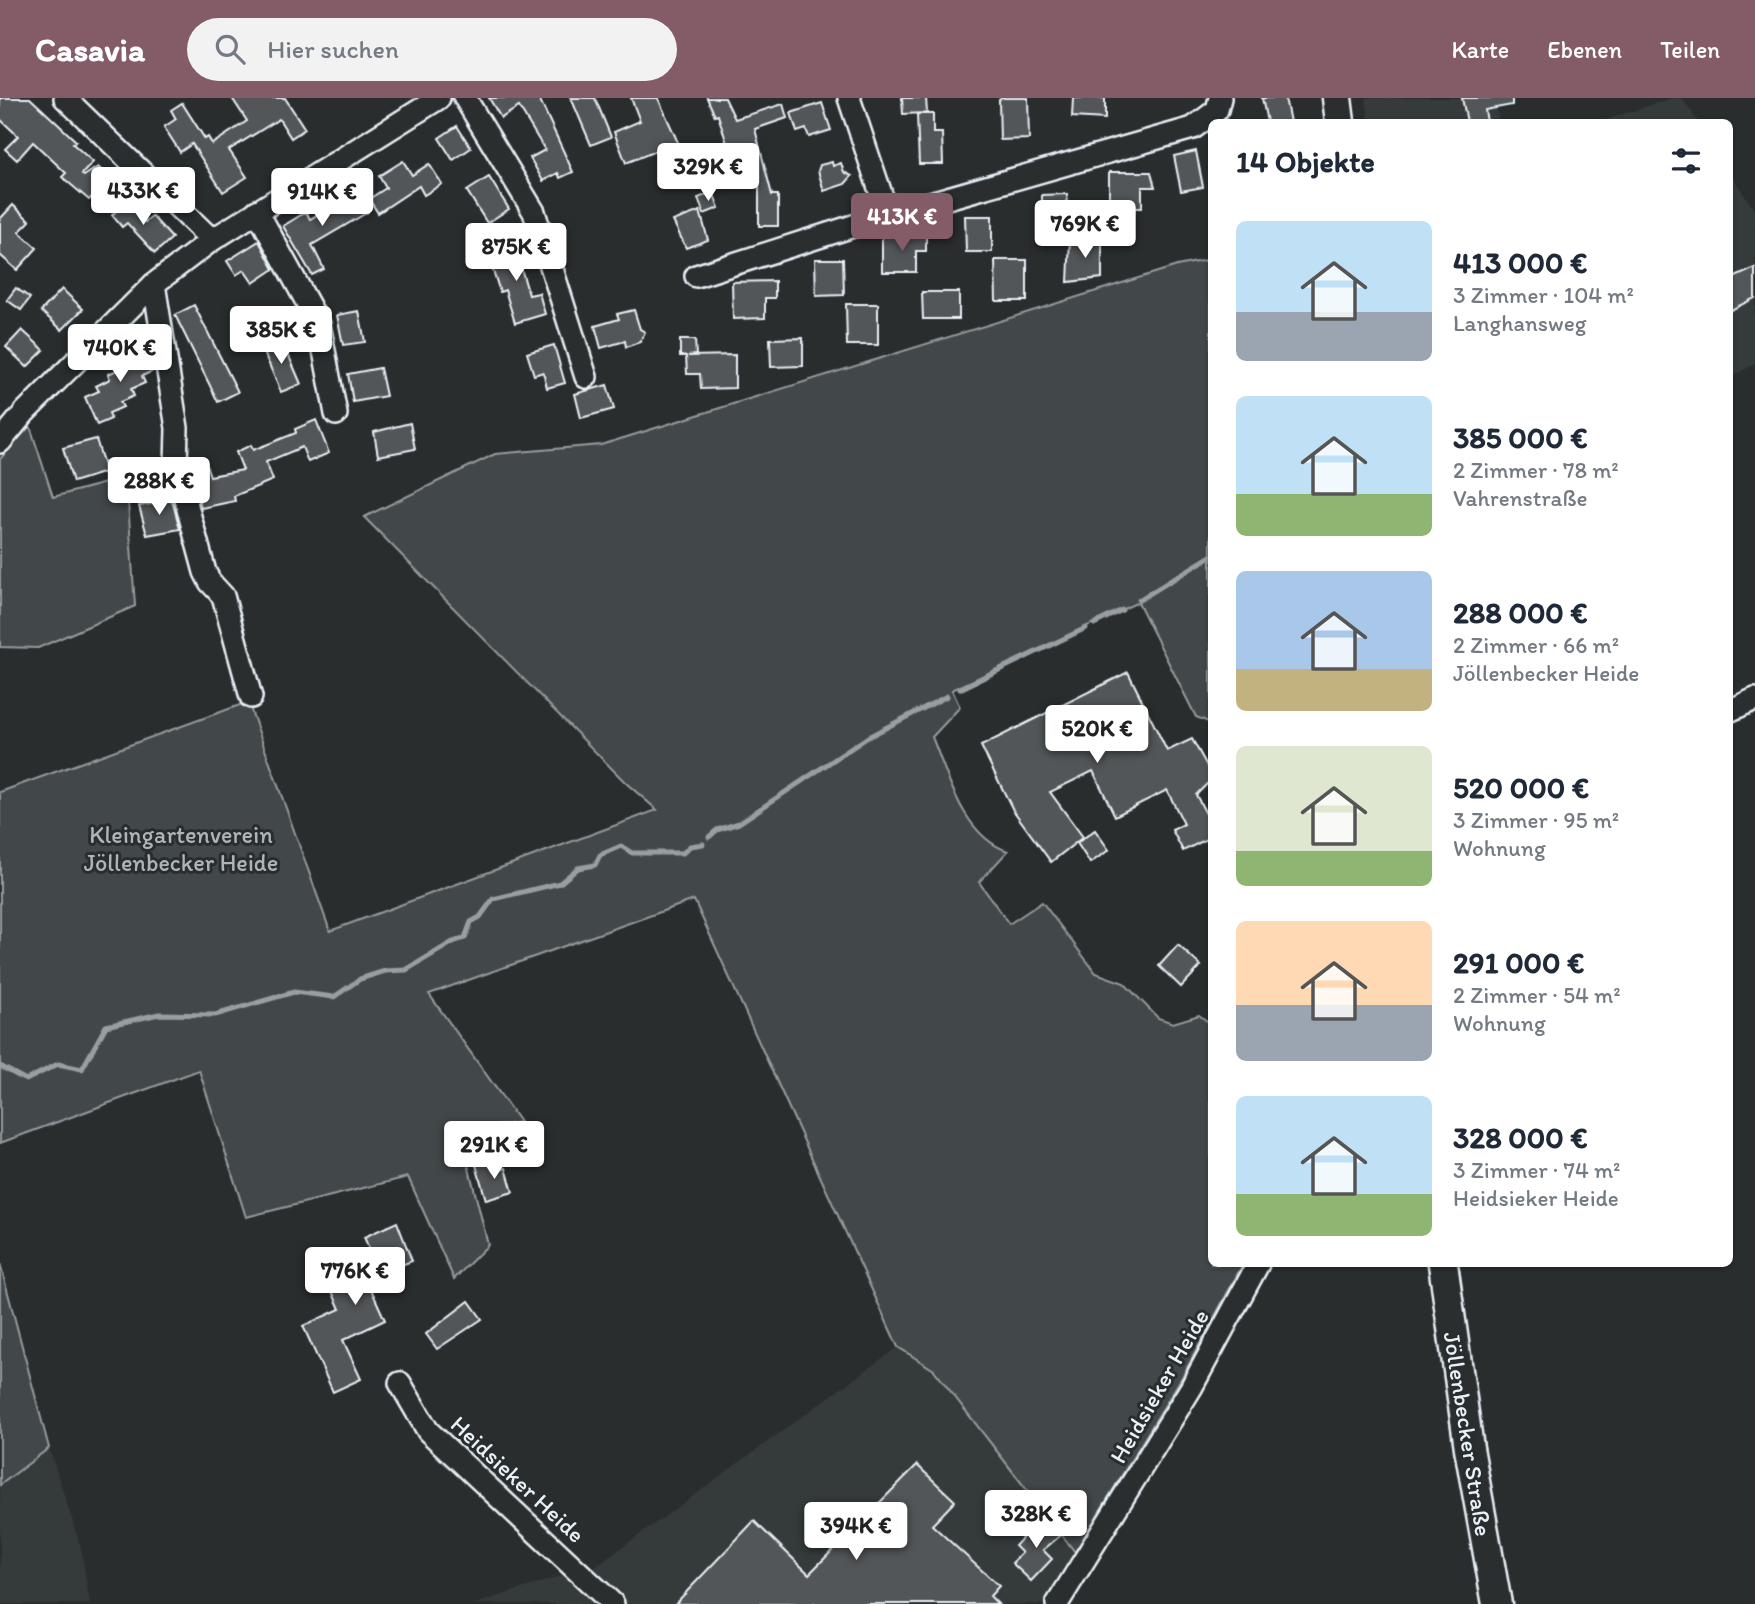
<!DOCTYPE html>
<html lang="de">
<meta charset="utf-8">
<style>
body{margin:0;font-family:Itim,sans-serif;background:#f2f2f3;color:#1f2937;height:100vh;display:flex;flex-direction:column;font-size:26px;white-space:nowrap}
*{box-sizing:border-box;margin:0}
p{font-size:23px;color:#747a83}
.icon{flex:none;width:38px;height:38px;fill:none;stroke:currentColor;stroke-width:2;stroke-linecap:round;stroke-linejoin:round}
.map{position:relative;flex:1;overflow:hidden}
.side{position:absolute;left:1208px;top:21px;width:525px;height:1148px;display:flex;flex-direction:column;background:#fff;border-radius:10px;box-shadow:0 2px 5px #0004}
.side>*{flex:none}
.price{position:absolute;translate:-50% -60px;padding:0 16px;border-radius:7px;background:#fff;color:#222;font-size:23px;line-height:46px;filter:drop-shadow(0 2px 4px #0008)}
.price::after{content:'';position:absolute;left:50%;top:42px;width:21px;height:16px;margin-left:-10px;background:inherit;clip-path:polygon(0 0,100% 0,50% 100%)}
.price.current{background:#845c67;color:#fff}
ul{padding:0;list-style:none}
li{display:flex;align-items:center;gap:21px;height:175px;padding:0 28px}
li span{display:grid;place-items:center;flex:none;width:196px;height:140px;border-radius:10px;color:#555}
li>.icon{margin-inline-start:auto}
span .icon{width:84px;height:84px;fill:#fffc;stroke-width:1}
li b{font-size:30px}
h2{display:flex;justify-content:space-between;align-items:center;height:84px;padding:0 28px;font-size:30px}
header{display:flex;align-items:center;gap:42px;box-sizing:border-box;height:98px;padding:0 35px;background:#845c67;color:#fff}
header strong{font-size:33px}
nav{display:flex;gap:38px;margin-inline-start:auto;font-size:24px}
.search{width:490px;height:63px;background:#f2f2f3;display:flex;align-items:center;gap:18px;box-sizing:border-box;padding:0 24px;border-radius:38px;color:#747a83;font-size:26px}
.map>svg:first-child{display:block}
.built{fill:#363a3b}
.green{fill:#424648;stroke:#959ca0;stroke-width:2}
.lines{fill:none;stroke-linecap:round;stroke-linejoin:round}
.stream{stroke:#989fa3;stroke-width:5}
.building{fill:#535759;stroke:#e8f1f8;stroke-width:2}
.street-casing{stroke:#e8f1f8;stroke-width:26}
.secondary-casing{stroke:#e8f1f8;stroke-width:33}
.street{stroke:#2a2d2e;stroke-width:21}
.secondary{stroke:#2a2d2e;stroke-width:28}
.labels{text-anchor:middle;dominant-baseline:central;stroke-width:6;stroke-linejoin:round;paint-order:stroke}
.park-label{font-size:24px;fill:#aeb5ba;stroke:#2a2d2e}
.street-label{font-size:24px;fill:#e8f1f8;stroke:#2a2d2e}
</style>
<header>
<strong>Casavia</strong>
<div class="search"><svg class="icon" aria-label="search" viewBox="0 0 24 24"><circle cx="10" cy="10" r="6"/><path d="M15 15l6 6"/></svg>Hier suchen</div>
<nav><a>Karte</a><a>Ebenen</a><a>Teilen</a></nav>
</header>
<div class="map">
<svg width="1755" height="1506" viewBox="0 0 1755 1506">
<rect width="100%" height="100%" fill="#2a2d2e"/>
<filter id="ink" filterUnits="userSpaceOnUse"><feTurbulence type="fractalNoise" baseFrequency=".0143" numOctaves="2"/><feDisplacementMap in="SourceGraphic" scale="14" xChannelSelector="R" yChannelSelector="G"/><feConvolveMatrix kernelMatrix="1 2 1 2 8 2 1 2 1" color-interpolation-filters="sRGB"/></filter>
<g filter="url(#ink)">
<g class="built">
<polygon points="1366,0 1495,0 1499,24 1369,24"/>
<polygon points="1672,0 1682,0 1698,24 1599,24"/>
<polygon points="1729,73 1755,113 1755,266 1729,280"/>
<polygon points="898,1249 934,1272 1075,1454 1043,1506 475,1506 567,1476 591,1472"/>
<polygon points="49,1350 81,1450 90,1506 0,1506 0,1387"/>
</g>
<g class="green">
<path d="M1211 161V625L1196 619 1138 504 952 592 960 609 932 639C948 678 964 739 1008 753L979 784 1009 826 1042 804 1096 875 1124 885 1158 920 1173 925 1199 917 1211 926V1166H1243L1182 1279 1075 1454 934 1272 898 1249 694 802 429 896 520 1024 460 1034 488 1147 454 1181 408 1079 246 1119 199 972 0 1045V694L248 604 330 833 657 712 626 685 364 419 495 356 601 347 1177 168Z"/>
<polygon points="30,328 53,399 117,382 128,403 135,508 38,550 0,549 0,361"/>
<polygon points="0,1165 49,1350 0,1387"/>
</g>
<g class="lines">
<g class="stream">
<polyline points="1139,502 1211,458"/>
<polyline points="1094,526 1122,512"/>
<polyline points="960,591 1086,530"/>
<polyline points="709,739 717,732 739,725 868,639 947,598"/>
<polyline points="0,968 26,982 58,966 82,971 106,928 159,916 215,917 294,894 334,899 360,881 385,873 406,872 453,844 465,840 471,824 480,819 493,801 560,785 578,770 595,767 600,757 621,748 632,755 683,755 690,748 703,746"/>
</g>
</g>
<g class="building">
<polygon points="0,0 30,0 76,43 73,46 93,64 82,76 84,78 98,69 110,80 89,102 62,79 66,75 33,44 17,62 5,51 18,38 0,21"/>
<polygon points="232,0 285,0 305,31 291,40 279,21 229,52 247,79 223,94 192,46 180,54 164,29 176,21 171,12 182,5 205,41 208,39 212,46 247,23"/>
<polygon points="489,0 539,0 573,74 560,80 558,75 543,83 530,60 545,52 519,9 501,20"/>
<polygon points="571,0 595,0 611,39 591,47"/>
<polygon points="631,0 658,0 680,49 660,57 658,52 626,65 614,34 640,23"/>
<polygon points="707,0 725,0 735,21 783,6 787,20 755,31 772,97 778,97 778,128 759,128 759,79 744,84 739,67 734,68 718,17 715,18"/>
<polygon points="902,0 926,0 927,15 903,16"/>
<polygon points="1002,0 1028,0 1029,41 1000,42 999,2"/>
<polygon points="1073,0 1105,0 1105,21 1072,19"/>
<polygon points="1262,0 1285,0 1290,24 1267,24"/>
<polygon points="1462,0 1512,0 1512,7 1485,12 1487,24 1467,24"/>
<polygon points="822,5 831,32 809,39 806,31 797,34 791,15"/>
<polygon points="917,16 933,16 933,35 942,35 943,66 919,66"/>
<polygon points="457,28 471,50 453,62 439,40"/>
<polygon points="1196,53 1203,89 1181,93 1174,58"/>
<polygon points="403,63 412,77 429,66 442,86 424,97 419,88 378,115 369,101 386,90 379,78"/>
<polygon points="832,64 833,68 841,65 844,74 852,78 845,86 824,93 818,73 820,67"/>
<polygon points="1109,74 1151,74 1155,89 1142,89 1142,110 1109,110"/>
<polygon points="489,79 509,111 487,125 467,93"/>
<polygon points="355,94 368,114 312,147 324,171 312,177 283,128 306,114 310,121"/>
<polygon points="713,94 719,110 704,116 698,100"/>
<polygon points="1067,96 1068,132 1042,132 1042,97"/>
<polygon points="126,104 145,124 152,118 172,140 155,155 127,125 122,129 112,117"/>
<polygon points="13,107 30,123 19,134 37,150 17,172 0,157 0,121"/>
<polygon points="700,113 708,142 686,150 673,123"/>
<polygon points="965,118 992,118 992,154 966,154"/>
<polygon points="926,137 926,153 916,153 916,174 882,174 882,138"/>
<polygon points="1070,141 1102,141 1102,180 1068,184"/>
<polygon points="259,143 274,171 253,185 244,172 236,177 227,163"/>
<polygon points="521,144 529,167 521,170 529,197 539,195 545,216 515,225 505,192 500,194 488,157"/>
<polygon points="815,161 843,161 844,197 816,198"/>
<polygon points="995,162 1027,162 1027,203 996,203"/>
<polygon points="1755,170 1755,200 1729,213 1729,182"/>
<polygon points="775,183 775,200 765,200 765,220 733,221 732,184"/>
<polygon points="16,190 30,200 21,212 7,202"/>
<polygon points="62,191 83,211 62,232 41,213"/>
<polygon points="922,194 959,194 959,221 923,221"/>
<polygon points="846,206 878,206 878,247 847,247"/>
<polygon points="194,207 238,294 218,304 175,217"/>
<polygon points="634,212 640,231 645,234 640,244 626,249 625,243 601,250 595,228 619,221 617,216"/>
<polygon points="359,213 365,244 343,247 337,217"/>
<polygon points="22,232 44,252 27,269 6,249"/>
<polygon points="803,240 803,268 771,269 770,241"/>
<polygon points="282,242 301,286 281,294 262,250"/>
<polygon points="680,242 695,242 696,257 688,258 735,257 735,290 701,291 700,276 687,276 686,258 680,258"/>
<polygon points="143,244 155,272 142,278 145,285 131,291 134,298 120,304 123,309 109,315 111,321 97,327 85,299 99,293 96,288 110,281 108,276 122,270 118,263 132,257 129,251"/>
<polygon points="554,247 565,285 547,290 543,274 534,277 527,255"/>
<polygon points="380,270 386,298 353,304 348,276"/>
<polygon points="607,287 614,311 581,320 575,296"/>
<polygon points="316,322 329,355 308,364 302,349 266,364 273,382 234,398 235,403 201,410 194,382 200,381 206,367 210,378 243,372 236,354 251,347 253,352 296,335 295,331"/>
<polygon points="410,325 415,351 378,358 374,334"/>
<polygon points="96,341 106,374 73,384 63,350"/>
<polygon points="172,402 180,431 147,437 139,408"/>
<polygon points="1128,574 1167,653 1192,641 1211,675 1211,682 1196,697 1211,725 1211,739 1183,753 1172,732 1184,726 1167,692 1115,718 1093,673 1050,694 1083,739 1051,764 1013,712 981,648"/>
<polygon points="1095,732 1109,752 1090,765 1077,745"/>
<polygon points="1178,847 1201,868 1181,889 1159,868"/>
<polygon points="491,1063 494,1073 506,1070 513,1094 486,1102 476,1067"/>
<polygon points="397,1124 412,1163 366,1180 385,1222 343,1242 361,1281 333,1294 303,1228 340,1211 327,1182 373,1160 364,1139"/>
<polygon points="469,1203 482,1221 437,1251 426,1236"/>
<polygon points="917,1367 955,1403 932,1427 999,1488 990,1498 998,1506 675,1506 754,1423 809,1476"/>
<polygon points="1049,1422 1061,1437 1043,1452 1052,1461 1031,1483 1012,1465 1022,1455 1015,1448 1026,1436"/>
</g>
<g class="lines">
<defs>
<g id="street">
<polyline points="65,0 212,142"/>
<polyline points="465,0 534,114 586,279"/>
<polyline points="849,0 888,117"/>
<polyline points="257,113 319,226 336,316"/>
<polyline points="696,178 888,117 1193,30 1217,12 1220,0"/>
<polyline points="154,186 177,330 176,367 205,474 210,484 223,498 251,599"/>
<polyline points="0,344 25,314 154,186 212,142 439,0"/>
<polyline points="1729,613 1755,601"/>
<polyline points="400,1285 428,1333 613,1506"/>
<polyline points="1057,1506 1191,1290 1258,1166"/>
</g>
<g id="secondary">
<polyline points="1337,0 1340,24"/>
<polyline points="1443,1166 1469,1350 1497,1506"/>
</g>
</defs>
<use href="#street" class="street-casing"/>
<use href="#secondary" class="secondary-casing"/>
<use href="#street" class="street"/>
<use href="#secondary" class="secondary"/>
</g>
</g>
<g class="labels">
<g class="park-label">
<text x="181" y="736">Kleingartenverein<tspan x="181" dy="28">Jöllenbecker Heide</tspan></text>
</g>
<g class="street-label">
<text transform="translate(1159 1288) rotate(-60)">Heidsieker Heide</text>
<text transform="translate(1468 1336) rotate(81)">Jöllenbecker Straße</text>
<text transform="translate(518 1381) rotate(43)">Heidsieker Heide</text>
</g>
</g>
</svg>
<b class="price" style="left:708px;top:105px">329K €</b>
<b class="price" style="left:143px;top:129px">433K €</b>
<b class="price" style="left:322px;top:130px">914K €</b>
<b class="price current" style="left:902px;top:155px">413K €</b>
<b class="price" style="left:1085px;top:162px">769K €</b>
<b class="price" style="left:516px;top:185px">875K €</b>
<b class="price" style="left:281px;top:268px">385K €</b>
<b class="price" style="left:120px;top:286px">740K €</b>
<b class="price" style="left:159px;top:419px">288K €</b>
<b class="price" style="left:1097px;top:667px">520K €</b>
<b class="price" style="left:494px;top:1083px">291K €</b>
<b class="price" style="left:355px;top:1209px">776K €</b>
<b class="price" style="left:1036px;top:1452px">328K €</b>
<b class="price" style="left:856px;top:1464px">394K €</b>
<section class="side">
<h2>14 Objekte<svg class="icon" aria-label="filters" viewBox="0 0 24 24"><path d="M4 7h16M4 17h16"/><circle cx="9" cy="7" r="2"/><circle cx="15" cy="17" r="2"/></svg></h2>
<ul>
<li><span style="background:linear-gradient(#bfe0f5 65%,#9aa5b1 0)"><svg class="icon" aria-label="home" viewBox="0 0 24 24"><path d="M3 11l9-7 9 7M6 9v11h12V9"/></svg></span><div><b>413 000 €</b><p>3 Zimmer · 104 m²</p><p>Langhansweg</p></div></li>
<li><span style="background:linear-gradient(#bfe0f5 70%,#8fb573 0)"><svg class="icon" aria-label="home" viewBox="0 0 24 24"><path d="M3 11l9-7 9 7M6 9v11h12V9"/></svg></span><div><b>385 000 €</b><p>2 Zimmer · 78 m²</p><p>Vahrenstraße</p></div></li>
<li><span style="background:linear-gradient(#a9c7e8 70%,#c2b280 0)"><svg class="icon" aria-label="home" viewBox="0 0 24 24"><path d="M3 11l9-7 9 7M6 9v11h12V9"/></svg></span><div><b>288 000 €</b><p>2 Zimmer · 66 m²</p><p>Jöllenbecker Heide</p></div></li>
<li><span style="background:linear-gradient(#dfe7d0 75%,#8fb573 0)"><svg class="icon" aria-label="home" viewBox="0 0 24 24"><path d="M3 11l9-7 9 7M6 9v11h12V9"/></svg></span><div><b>520 000 €</b><p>3 Zimmer · 95 m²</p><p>Wohnung</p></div></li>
<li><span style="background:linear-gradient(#ffd9b3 60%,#9aa5b1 0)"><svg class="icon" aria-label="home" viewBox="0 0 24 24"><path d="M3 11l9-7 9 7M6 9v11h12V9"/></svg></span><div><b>291 000 €</b><p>2 Zimmer · 54 m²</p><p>Wohnung</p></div></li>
<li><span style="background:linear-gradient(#bfe0f5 70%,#8fb573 0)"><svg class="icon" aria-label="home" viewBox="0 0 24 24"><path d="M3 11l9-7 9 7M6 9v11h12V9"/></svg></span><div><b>328 000 €</b><p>3 Zimmer · 74 m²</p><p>Heidsieker Heide</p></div></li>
</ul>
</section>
</div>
